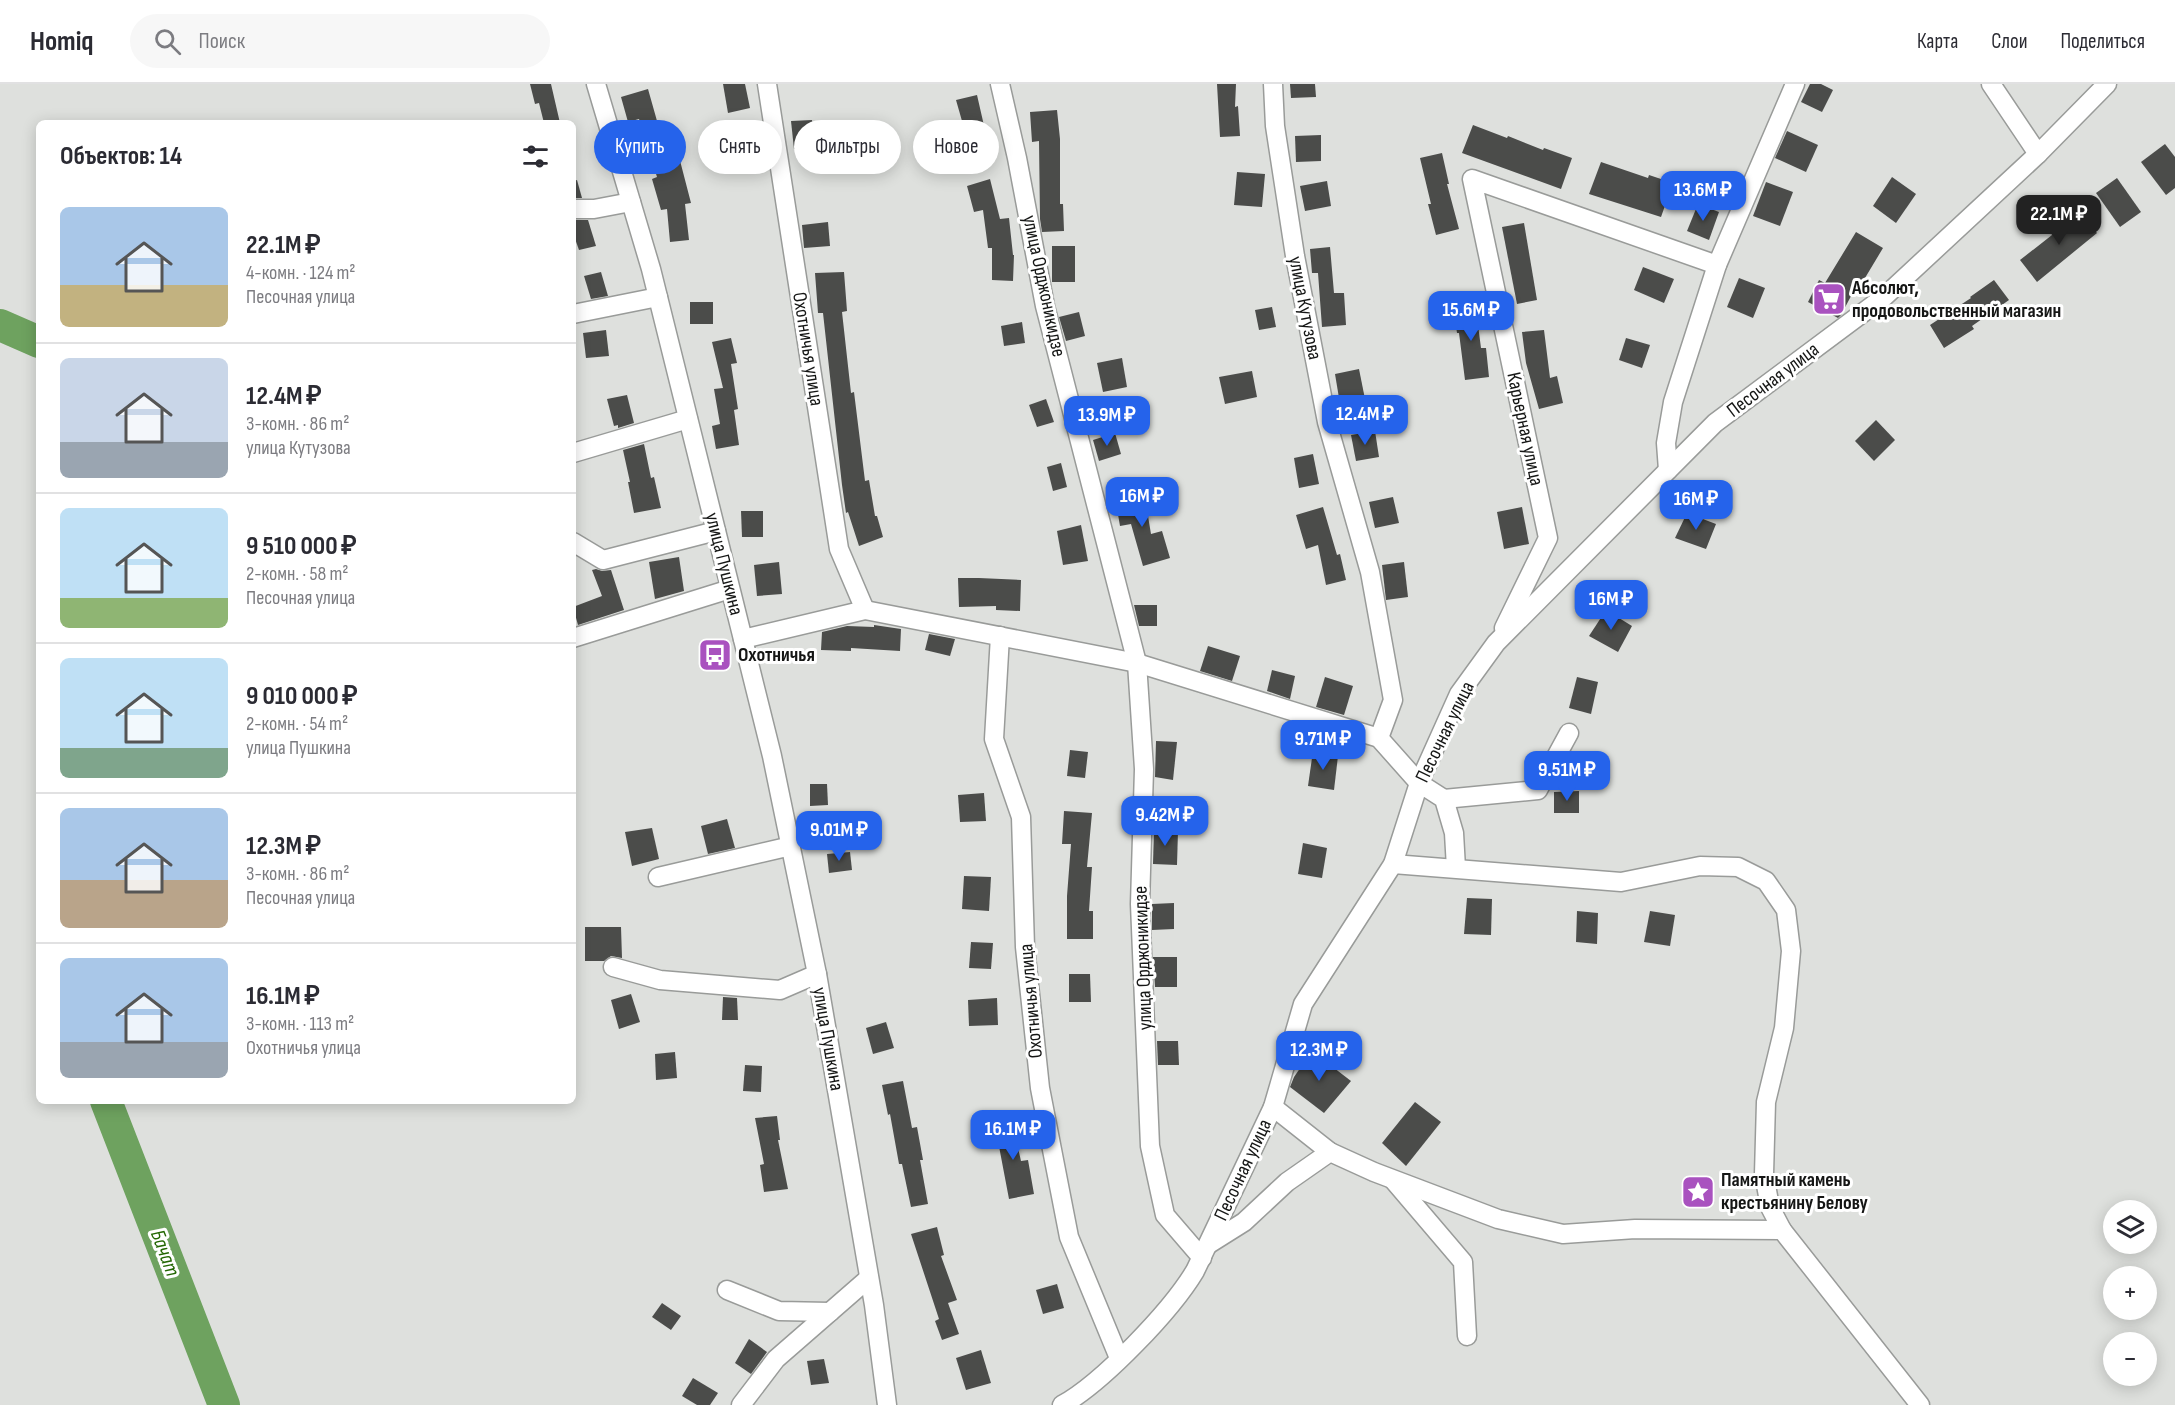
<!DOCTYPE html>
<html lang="ru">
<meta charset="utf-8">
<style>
body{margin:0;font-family:"Sofia Sans Condensed",sans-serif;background:#f7f7f7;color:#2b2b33;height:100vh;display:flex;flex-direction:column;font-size:22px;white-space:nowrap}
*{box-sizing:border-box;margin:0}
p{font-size:20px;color:#7c7c81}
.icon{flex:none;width:33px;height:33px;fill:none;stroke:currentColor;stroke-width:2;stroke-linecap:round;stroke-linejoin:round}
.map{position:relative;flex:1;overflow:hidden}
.details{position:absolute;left:36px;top:36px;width:540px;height:984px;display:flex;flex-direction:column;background:#fff;border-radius:9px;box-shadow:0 3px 15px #0003}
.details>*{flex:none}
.top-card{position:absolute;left:594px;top:36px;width:570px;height:54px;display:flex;gap:12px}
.controls{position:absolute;left:2103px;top:1116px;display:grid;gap:12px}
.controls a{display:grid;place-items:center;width:54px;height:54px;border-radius:50%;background:#fff;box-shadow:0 3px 15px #0003;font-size:30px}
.price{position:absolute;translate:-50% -51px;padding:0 14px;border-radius:12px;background:#2563eb;color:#fff;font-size:20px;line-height:39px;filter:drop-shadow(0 2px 3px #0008)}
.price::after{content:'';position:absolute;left:50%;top:36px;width:18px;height:14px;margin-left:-9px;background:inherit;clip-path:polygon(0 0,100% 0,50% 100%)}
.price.on{background:#222;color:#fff}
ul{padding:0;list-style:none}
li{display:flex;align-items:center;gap:18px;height:150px;padding:0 24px}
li+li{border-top:2px solid #e1e1e2}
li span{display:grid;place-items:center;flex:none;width:168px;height:120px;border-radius:9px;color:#555}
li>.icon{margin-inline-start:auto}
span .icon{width:72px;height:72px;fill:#fffc;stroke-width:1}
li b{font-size:26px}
h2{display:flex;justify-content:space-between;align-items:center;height:72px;padding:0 24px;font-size:26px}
.tag{padding:0 21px;border-radius:27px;background:#fff;box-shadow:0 3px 15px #0003;font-size:21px;line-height:54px}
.tag.on{background:#2563eb;color:#fff}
header{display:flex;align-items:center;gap:36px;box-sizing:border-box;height:84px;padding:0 30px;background:#fff;border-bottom:2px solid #e1e1e2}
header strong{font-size:28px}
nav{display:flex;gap:33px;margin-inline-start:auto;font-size:21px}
.search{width:420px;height:54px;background:#f7f7f7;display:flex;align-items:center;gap:15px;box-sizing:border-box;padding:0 21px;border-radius:33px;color:#7c7c81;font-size:22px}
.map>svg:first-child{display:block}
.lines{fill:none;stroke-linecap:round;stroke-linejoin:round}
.river{stroke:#6ea25f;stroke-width:32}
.building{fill:#4b4c4a}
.minor-casing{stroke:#999b99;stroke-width:21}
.minor{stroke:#fff;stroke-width:18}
.labels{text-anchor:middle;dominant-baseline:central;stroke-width:6;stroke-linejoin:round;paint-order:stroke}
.street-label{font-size:20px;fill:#151615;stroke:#fff}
.poi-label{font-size:20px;font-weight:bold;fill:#151615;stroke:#fff;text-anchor:start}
.water-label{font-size:21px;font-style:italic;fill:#236703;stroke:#fff}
</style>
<header>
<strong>Homiq</strong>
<div class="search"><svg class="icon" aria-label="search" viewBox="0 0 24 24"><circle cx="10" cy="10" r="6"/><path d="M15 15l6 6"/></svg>Поиск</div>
<nav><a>Карта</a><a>Слои</a><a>Поделиться</a></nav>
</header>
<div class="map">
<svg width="2175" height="1321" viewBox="0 0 2175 1321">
<rect width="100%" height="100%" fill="#dee0dd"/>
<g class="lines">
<g class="river">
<polyline points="0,241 39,258"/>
<polyline points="106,1017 224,1321"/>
</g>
</g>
<g class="building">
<polygon points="530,0 551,0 560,39 544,39 539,19 535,20"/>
<polygon points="723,0 745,0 750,24 728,29"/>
<polygon points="1217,0 1236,0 1235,23 1238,22 1240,52 1220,53"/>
<polygon points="1290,0 1315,0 1316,13 1291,14"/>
<polygon points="1810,0 1821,0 1833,6 1822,28 1801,18"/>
<polygon points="648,5 659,44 671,41 678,65 677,65 691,119 685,120 689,156 670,158 667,125 661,126 652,95 657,93 639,35 628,38 621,13"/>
<polygon points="977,11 985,46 988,45 996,73 974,79 956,16"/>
<polygon points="1057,26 1060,55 1060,120 1063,120 1064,147 1042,148 1040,135 1039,57 1032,58 1030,28"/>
<polygon points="812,36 815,63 794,65 791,37"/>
<polygon points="1473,41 1507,54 1508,52 1543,66 1544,64 1572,74 1561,105 1462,69"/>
<polygon points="1787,47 1818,61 1806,88 1775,74"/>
<polygon points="1321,51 1321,77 1296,78 1295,52"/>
<polygon points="2165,60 2175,73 2175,104 2166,111 2141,78"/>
<polygon points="1442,69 1449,100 1447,100 1459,145 1436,151 1428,120 1431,120 1420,74"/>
<polygon points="1601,78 1648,94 1649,91 1673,99 1661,133 1589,110"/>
<polygon points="1237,88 1265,90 1262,123 1234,121"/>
<polygon points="1892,93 1916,110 1896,139 1873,122"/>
<polygon points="2117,94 2141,128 2120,143 2096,109"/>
<polygon points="990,95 1000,135 1009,134 1013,171 1014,171 1013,197 992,196 992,164 988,164 983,126 974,128 967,102"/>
<polygon points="577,96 582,114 573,114 573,97"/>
<polygon points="1327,97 1331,122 1305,127 1300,102"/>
<polygon points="1766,98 1793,108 1780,142 1753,132"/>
<polygon points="1698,120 1719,128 1709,156 1687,147"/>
<polygon points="2077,126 2097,149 2037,198 2020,176 2052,151 2051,149"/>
<polygon points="573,136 588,136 596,162 579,166 573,149"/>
<polygon points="828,138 830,162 804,164 802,141"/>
<polygon points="1524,139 1537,216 1517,220 1502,143"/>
<polygon points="1856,148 1883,164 1862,199 1859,197 1841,231 1838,234 1808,218 1819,196 1825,199"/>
<rect x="1052" y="162" width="23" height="36"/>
<polygon points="1330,163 1334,209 1344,209 1346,241 1322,243 1318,189 1312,189 1310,165"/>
<polygon points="1643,183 1674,195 1664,219 1634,206"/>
<polygon points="601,188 608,212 591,215 584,192"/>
<polygon points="844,188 847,227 842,228 851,309 854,308 865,397 869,396 875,432 877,432 883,453 859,462 848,428 846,429 842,401 823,229 818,229 815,189"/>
<polygon points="1739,194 1765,204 1753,234 1727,223"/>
<polygon points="1994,196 2009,216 1972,242 1974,245 1944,264 1930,241 1971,214 1970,213"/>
<rect x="690" y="218" width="23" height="22"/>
<polygon points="1475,218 1481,264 1486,264 1489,293 1465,296 1459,249 1457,249 1453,221"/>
<polygon points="1272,223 1276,243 1259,246 1255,226"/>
<polygon points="1079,228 1085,252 1066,257 1059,233"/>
<polygon points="1022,238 1025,259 1004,262 1001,242"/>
<polygon points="606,246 609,272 586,274 583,249"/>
<polygon points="1544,246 1550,294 1557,292 1563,319 1539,325 1526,279 1522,248"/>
<polygon points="731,254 737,279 731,280 738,325 734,326 739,361 716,365 712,342 720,340 714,305 723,304 712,258"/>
<polygon points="1626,254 1650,261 1642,284 1619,276"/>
<polygon points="1122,274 1127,303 1103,308 1097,279"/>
<polygon points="1359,285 1365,315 1340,320 1335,290"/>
<polygon points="1252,287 1257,313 1225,320 1219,293"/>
<polygon points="627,311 634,339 618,344 618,341 614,342 607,315"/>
<polygon points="1046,315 1054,338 1037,343 1029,321"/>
<polygon points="1876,336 1895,356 1874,377 1855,357"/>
<polygon points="1375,347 1379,373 1356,377 1351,351"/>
<polygon points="1115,349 1121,370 1099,377 1093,356"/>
<polygon points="644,360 651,394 654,393 661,424 634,429 628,398 630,398 623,366"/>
<polygon points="1313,370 1319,400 1299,404 1294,374"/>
<polygon points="1061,379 1067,403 1053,407 1047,383"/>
<polygon points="1144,408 1151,450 1162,447 1170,474 1143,482 1131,440 1120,442 1115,413"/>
<polygon points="1393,413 1399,439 1375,444 1369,418"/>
<polygon points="1323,423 1337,471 1340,470 1346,496 1326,501 1318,461 1306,465 1296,431"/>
<polygon points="1522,423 1529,460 1504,465 1497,428"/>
<polygon points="741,427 763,427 763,453 742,453"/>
<polygon points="1687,429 1716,440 1706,465 1675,454"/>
<polygon points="1081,441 1088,477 1063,481 1057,447"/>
<polygon points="679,473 684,507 655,515 649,478"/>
<polygon points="779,478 782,510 757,512 754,481"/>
<polygon points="1404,478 1408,513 1386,516 1382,481"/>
<polygon points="596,485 602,487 611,486 624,526 578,541 573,523 602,512 592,486"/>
<polygon points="958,494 979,494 1021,496 1020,527 996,526 996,522 959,523"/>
<polygon points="1134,521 1157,521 1157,542 1139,542"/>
<polygon points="1606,526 1632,542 1618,568 1589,552"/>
<polygon points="874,541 901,545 900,567 851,564 851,567 821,566 822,548 847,542 874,543"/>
<polygon points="929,550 955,555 950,572 925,566"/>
<polygon points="1208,562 1240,572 1232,597 1200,587"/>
<polygon points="1272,586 1295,592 1290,615 1267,607"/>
<polygon points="1325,593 1353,602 1344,631 1316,623"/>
<polygon points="1577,593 1598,598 1591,630 1569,624"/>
<polygon points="1156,657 1177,658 1173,696 1155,693"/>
<polygon points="1070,666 1088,668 1085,694 1067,692"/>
<polygon points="1313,667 1338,672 1334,706 1308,702"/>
<polygon points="1582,670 1605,674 1600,697 1578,692"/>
<polygon points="810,700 827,700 828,721 810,722"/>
<polygon points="1579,707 1579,729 1554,729 1554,708"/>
<polygon points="984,709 986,737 960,738 958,711"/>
<polygon points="1064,727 1092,729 1087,783 1092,783 1089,827 1093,827 1093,855 1067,855 1067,812 1071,760 1062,760"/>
<polygon points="727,735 735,764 708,770 701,742"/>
<polygon points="652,744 659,775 632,782 625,748"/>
<polygon points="1154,745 1178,747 1177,781 1153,780"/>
<polygon points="1303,759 1327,764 1322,794 1298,790"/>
<polygon points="850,768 852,786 829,789 827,770"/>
<polygon points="964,792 991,793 989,827 962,825"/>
<polygon points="1467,814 1492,815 1491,851 1464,850"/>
<polygon points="1174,819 1174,845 1152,846 1152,820"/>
<polygon points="1577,827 1598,829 1597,860 1576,858"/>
<polygon points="1650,827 1675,831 1670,862 1644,858"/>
<polygon points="585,843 621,843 622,874 611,872 604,877 585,877"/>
<polygon points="971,858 993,859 991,885 969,884"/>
<polygon points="1153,873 1177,873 1177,903 1155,903"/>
<polygon points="1069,890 1090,890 1091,918 1069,918"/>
<polygon points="631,910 640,938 619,945 611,916"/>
<polygon points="723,913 737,914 738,936 722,936"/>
<polygon points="997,914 998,941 969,942 968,916"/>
<polygon points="886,938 894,964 873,970 866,944"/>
<polygon points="1157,957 1178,957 1179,981 1158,981"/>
<polygon points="1312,967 1351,997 1324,1029 1290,1003 1294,993"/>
<polygon points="675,968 677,994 656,996 655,970"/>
<polygon points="745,981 762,982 761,1008 743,1007"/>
<polygon points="903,997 912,1044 917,1043 923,1076 920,1076 928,1120 911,1123 902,1080 899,1080 890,1030 888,1031 882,1001"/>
<polygon points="1415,1018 1441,1038 1406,1082 1382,1059"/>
<polygon points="777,1032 780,1056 778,1056 788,1105 764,1108 760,1081 764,1080 755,1034"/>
<polygon points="1011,1033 1021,1077 1028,1076 1034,1110 1009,1115 994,1036"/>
<polygon points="937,1143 944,1171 941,1172 957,1216 948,1219 959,1250 942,1256 935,1237 939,1235 911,1150"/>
<polygon points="1057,1200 1064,1224 1043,1230 1036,1206"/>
<polygon points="662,1219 681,1232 671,1246 652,1233"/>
<polygon points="749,1255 767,1268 751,1290 735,1279"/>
<polygon points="981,1266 991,1299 966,1306 956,1274"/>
<polygon points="824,1275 829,1299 811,1301 807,1277"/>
<polygon points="693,1294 718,1309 710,1321 697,1321 682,1312"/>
</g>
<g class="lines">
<defs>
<g id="minor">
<polyline points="596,0 651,185 772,672 817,890 874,1221 887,1321"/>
<polyline points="767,0 839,465 865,526"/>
<polyline points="1000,0 1017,74 1045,222 1137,579 1144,685 1140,820 1150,1062 1165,1131 1202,1174"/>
<polyline points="1273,0 1275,42 1295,172 1327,338 1370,488 1393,616 1379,654"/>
<polyline points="1991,0 2038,70"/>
<polyline points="573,125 594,125 631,118"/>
<polyline points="573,230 658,213"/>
<polyline points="573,369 688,335"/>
<polyline points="1668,386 1666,359 1673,318 1717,181 1795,0"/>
<polyline points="573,458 603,476 716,447"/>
<polyline points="1504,544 1548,454 1472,95 1717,181"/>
<polyline points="1000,552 994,655 1021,733 1025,863 1040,1004 1069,1153 1119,1274"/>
<polyline points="573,554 730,505"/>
<polyline points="743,555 865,526 1137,579 1379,654 1419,699 1444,715 1454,749 1456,784"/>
<polyline points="1444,715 1538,706 1569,649"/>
<polyline points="1393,780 1621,798 1700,782 1738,783 1766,797 1786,826 1791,867 1784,944 1766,1018 1764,1090 1770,1123 1782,1146"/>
<polyline points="658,793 791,762"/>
<polyline points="613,883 660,896 780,906 817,890"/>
<polyline points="1273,1023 1330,1068"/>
<polyline points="1394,1097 1463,1178 1467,1252"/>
<polyline points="1209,1160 1244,1138 1287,1098 1330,1068 1374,1088 1498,1135 1563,1150 1635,1145 1782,1146 1920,1321"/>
<polyline points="727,1206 779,1227 830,1228"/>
<polyline points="741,1321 776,1275 869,1194"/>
<path d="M1062 1321C1102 1299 1171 1227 1195 1187L1273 1023 1303 920 1393 780 1419 699 1459 610 1496 559 1715 339 1884 213 2038 70 2107 0"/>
</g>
</defs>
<use href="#minor" class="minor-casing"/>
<use href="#minor" class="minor"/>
</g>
<defs>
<symbol id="supermarket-square" viewBox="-11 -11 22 22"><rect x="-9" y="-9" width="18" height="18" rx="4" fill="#a952bf" stroke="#fff"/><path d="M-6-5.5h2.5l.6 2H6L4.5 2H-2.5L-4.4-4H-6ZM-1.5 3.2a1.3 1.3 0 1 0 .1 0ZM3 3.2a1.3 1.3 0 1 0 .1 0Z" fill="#fff"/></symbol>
<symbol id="bus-square" viewBox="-11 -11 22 22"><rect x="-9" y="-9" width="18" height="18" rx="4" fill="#a952bf" stroke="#fff"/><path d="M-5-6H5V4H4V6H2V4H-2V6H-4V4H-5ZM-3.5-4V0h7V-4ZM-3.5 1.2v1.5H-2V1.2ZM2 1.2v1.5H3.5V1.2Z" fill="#fff"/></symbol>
<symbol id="sight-square" viewBox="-11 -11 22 22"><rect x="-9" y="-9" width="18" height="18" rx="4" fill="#a952bf" stroke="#fff"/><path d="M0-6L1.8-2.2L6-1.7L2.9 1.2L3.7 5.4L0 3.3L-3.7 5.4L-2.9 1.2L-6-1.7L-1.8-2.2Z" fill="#fff"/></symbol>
</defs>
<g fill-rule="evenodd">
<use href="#supermarket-square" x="1810" y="196" width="38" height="38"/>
<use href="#bus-square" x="696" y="552" width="38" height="38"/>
<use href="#sight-square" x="1679" y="1089" width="38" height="38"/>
</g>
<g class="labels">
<g class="street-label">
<text transform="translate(1044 202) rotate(78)">улица Орджоникидзе</text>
<text transform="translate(1305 224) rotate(79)">улица Кутузова</text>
<text transform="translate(808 265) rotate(81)">Охотничья улица</text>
<text transform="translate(1773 296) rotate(-37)">Песочная улица</text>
<text transform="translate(1525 345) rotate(78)">Карьерная улица</text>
<text transform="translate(724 480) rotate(76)">улица Пушкина</text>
<text transform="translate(1445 648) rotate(-64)">Песочная улица</text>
<text transform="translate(1143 874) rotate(-92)">улица Орджоникидзе</text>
<text transform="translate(1031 917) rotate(-95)">Охотничья улица</text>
<text transform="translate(828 955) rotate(80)">улица Пушкина</text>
<text transform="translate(1243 1086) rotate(-65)">Песочная улица</text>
</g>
<g class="poi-label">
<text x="1852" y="204">Абсолют,<tspan x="1852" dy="23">продовольственный магазин</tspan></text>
<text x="738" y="571">Охотничья</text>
<text x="1721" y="1096">Памятный камень<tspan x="1721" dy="23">крестьянину Белову</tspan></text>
</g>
<g class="water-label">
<text transform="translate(165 1169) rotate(69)">Бачат</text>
</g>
</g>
</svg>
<div class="controls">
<a><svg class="icon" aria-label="layers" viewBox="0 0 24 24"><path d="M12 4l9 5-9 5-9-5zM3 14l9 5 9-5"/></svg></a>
<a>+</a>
<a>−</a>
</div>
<b class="price" style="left:1703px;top:138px">13.6M ₽</b>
<b class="price on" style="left:2059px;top:162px">22.1M ₽</b>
<b class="price" style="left:1471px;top:258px">15.6M ₽</b>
<b class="price" style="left:1365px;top:362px">12.4M ₽</b>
<b class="price" style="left:1107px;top:363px">13.9M ₽</b>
<b class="price" style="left:1142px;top:444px">16M ₽</b>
<b class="price" style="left:1696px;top:447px">16M ₽</b>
<b class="price" style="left:1611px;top:547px">16M ₽</b>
<b class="price" style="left:1323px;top:687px">9.71M ₽</b>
<b class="price" style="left:1567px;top:718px">9.51M ₽</b>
<b class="price" style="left:1165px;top:763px">9.42M ₽</b>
<b class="price" style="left:839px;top:778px">9.01M ₽</b>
<b class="price" style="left:1319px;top:998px">12.3M ₽</b>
<b class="price" style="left:1013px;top:1077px">16.1M ₽</b>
<div class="top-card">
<a class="tag on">Купить</a>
<a class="tag">Снять</a>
<a class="tag">Фильтры</a>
<a class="tag">Новое</a>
</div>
<section class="details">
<h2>Объектов: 14<svg class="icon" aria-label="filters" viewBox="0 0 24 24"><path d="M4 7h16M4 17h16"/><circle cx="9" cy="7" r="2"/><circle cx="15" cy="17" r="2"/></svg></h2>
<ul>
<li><span style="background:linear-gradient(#a9c7e8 65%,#c2b280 0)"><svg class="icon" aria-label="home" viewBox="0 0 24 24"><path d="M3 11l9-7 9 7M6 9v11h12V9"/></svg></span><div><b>22.1M ₽</b><p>4-комн. · 124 m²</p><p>Песочная улица</p></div></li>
<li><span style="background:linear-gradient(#c9d6e8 70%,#9aa5b1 0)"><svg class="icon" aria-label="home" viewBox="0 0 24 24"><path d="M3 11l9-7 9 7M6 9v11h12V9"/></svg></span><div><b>12.4M ₽</b><p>3-комн. · 86 m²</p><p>улица Кутузова</p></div></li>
<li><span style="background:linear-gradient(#bfe0f5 75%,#8fb573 0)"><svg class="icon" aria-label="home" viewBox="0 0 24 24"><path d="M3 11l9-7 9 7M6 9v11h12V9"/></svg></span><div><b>9 510 000 ₽</b><p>2-комн. · 58 m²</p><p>Песочная улица</p></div></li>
<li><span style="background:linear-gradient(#bfe0f5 75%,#7fa58c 0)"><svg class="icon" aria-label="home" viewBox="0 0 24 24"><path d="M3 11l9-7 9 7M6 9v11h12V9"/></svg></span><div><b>9 010 000 ₽</b><p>2-комн. · 54 m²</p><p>улица Пушкина</p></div></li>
<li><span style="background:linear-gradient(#a9c7e8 60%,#b9a48a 0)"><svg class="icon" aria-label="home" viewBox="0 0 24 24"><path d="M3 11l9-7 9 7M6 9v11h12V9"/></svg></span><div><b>12.3M ₽</b><p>3-комн. · 86 m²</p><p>Песочная улица</p></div></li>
<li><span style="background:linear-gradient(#a9c7e8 70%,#9aa5b1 0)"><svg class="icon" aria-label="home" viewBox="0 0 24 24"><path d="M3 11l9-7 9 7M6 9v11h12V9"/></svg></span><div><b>16.1M ₽</b><p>3-комн. · 113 m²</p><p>Охотничья улица</p></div></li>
</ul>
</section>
</div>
